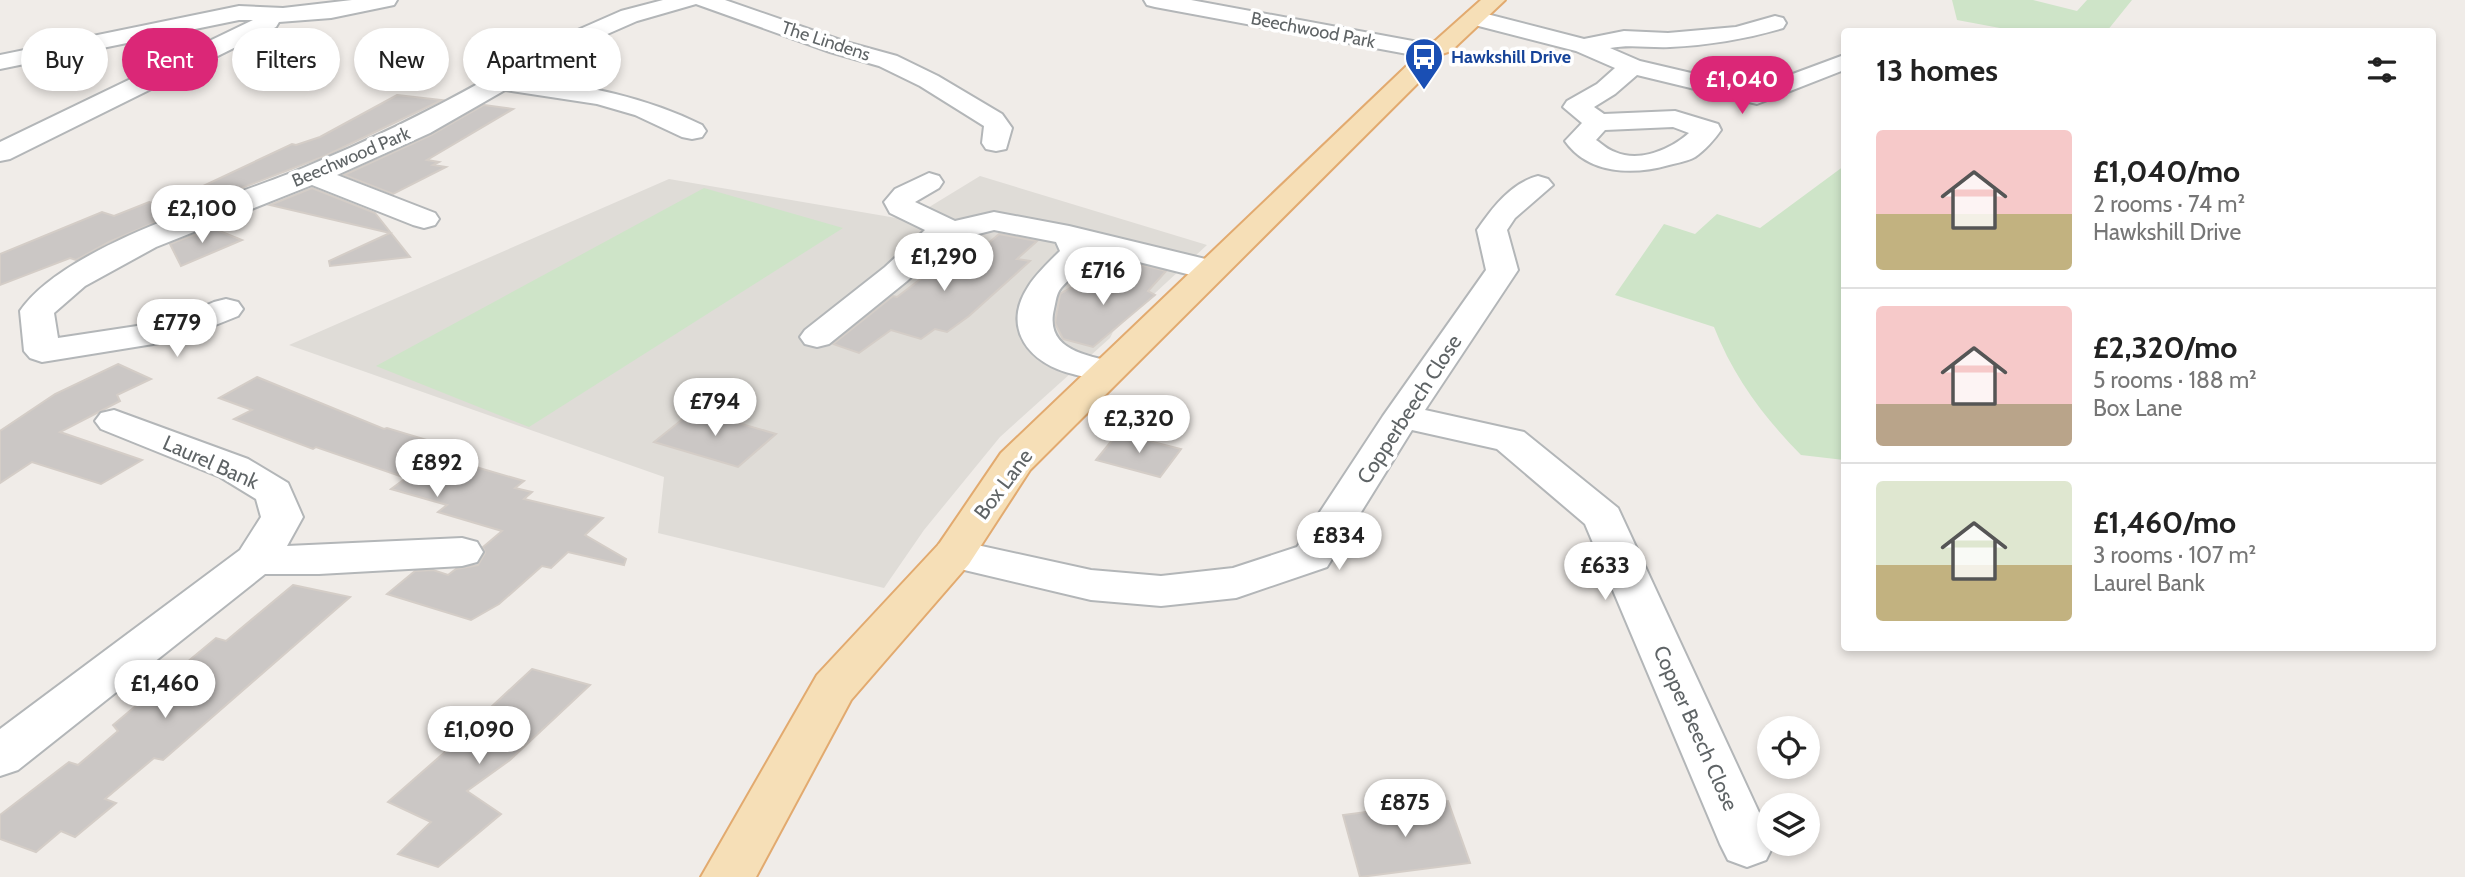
<!DOCTYPE html>
<meta charset="utf-8">
<style>
body{margin:0;font-family:Cabin,sans-serif;background:#f2f2f2;color:#222;height:100vh;display:flex;flex-direction:column;font-size:26px;white-space:nowrap}
*{box-sizing:border-box;margin:0}
p{font-size:23px;color:#767676}
.icon{flex:none;width:38px;height:38px;fill:none;stroke:currentColor;stroke-width:2;stroke-linecap:round;stroke-linejoin:round}
.map{position:relative;flex:1;overflow:hidden}
.drawer{position:absolute;left:1841px;top:28px;width:595px;height:623px;display:flex;flex-direction:column;background:#fff;border-radius:7px;box-shadow:0 4px 10px #0003}
.drawer>*{flex:none}
.top-card{position:absolute;left:21px;top:28px;width:665px;height:63px;display:flex;gap:14px}
.fabs{position:absolute;left:1757px;top:716px;display:grid;gap:14px}
.fabs a{display:grid;place-items:center;width:63px;height:63px;border-radius:50%;background:#fff;box-shadow:0 4px 10px #0003;font-size:35px}
.price{position:absolute;translate:-50% -60px;padding:0 16px;border-radius:24px;background:#fff;color:#222;font-size:23px;line-height:46px;filter:drop-shadow(0 2px 4px #0008)}
.price::after{content:'';position:absolute;left:50%;top:42px;width:21px;height:16px;margin-left:-10px;background:inherit;clip-path:polygon(0 0,100% 0,50% 100%)}
.price.active{background:#db2777;color:#fff}
ul{padding:0;list-style:none}
li{display:flex;align-items:center;gap:21px;height:175px;padding:0 35px}
li+li{border-top:2px solid #e0e0e0}
li span{display:grid;place-items:center;flex:none;width:196px;height:140px;border-radius:7px;color:#555}
li>.icon{margin-inline-start:auto}
span .icon{width:84px;height:84px;fill:#fffc;stroke-width:1}
li b{font-size:30px}
h2{display:flex;justify-content:space-between;align-items:center;height:84px;padding:0 35px;font-size:30px}
.chip{padding:0 24px;border-radius:32px;background:#fff;box-shadow:0 4px 10px #0003;font-size:24px;line-height:63px}
.chip.active{background:#db2777;color:#fff}
.map>svg:first-child{display:block}
.education{fill:#dfdcd7}
.green{fill:#cee4c8}
.building{fill:#cbc7c5;stroke:#d4cdc7;stroke-width:2}
.lines{fill:none;stroke-linecap:round;stroke-linejoin:round}
.minor-casing{stroke:#b3b6b8;stroke-width:4}
.major-casing{stroke:#e2aa6f;stroke-width:4}
.minor{fill:#fff;fill-rule:evenodd}
.major{fill:#f6dfb7;fill-rule:evenodd}
.labels{text-anchor:middle;dominant-baseline:central;stroke-width:7;stroke-linejoin:round;paint-order:stroke}
.far-street-label{font-size:18px;fill:#5f6466;stroke:#fff}
.far-transit-label{font-size:18px;font-weight:bold;fill:#164399;stroke:#fff;text-anchor:start}
.street-label{font-size:21px;fill:#5f6466;stroke:#fff}
</style>
<div class="map">
<svg width="2465" height="877" viewBox="0 0 2465 877">
<rect width="100%" height="100%" fill="#f0ece8"/>
<polygon class="education" points="980,176 1207,245 1113,332 1110,338 1000,437 924,530 884,588 658,533 664,477 289,345 669,179 908,220"/>
<g class="green">
<polygon points="1952,0 2033,0 2077,11 2087,0 2132,0 2107,31 2016,31 1957,20"/>
<path d="M1844 166V460L1801 455C1763 416 1734 378 1714 327L1615 295 1664 224 1695 234 1717 214 1760 228Z"/>
<polygon points="704,188 843,228 529,427 376,366"/>
</g>
<g class="building">
<polygon points="397,95 442,100 325,156 226,194 199,188 292,144 296,145 320,137"/>
<polygon points="484,105 513,109 427,160 439,162 433,165 446,167 393,194 344,175 431,135"/>
<polygon points="312,188 375,213 410,257 330,266 329,261 390,233 270,205"/>
<polygon points="149,202 177,213 109,242 76,260 70,258 0,285 0,254 102,212 114,216"/>
<polygon points="212,228 242,240 181,266 170,244"/>
<polygon points="999,234 1037,241 1017,259 1030,261 969,316 947,332 935,329 921,339 891,330 859,353 833,344 893,296 897,297 969,242 985,246"/>
<polygon points="1142,265 1166,271 1148,291 1155,295 1093,347 1063,339 1055,323 1060,294 1077,284 1110,293"/>
<polygon points="118,364 151,379 117,395 120,401 60,432 142,460 101,484 32,462 0,483 0,431 55,394"/>
<polygon points="257,377 384,429 387,428 437,443 431,447 477,459 469,465 524,481 515,488 532,492 524,499 603,518 585,535 626,559 624,565 568,552 551,568 542,566 499,604 471,620 387,594 415,571 433,570 448,575 456,569 478,565 485,553 483,547 502,531 438,512 447,505 391,489 406,478 316,447 313,449 234,419 252,410 219,398"/>
<polygon points="694,410 776,434 738,467 654,442"/>
<polygon points="1118,433 1181,449 1160,477 1096,460"/>
<polygon points="293,585 350,597 163,760 154,758 105,799 116,803 75,837 61,831 36,852 0,839 0,815 69,762 78,765 118,731 113,725 145,698 153,700 191,668 186,663 216,638 226,641"/>
<polygon points="532,669 590,685 510,760 467,791 501,814 438,867 398,854 431,822 388,802 478,723 475,722"/>
<polygon points="1448,801 1470,863 1360,877 1343,815"/>
</g>
<g class="lines">
<defs>
<g id="minor">
<polygon points="352,0 397,0 394,5 331,18 279,22 276,27 10,159 0,161 0,142 253,20 239,20 0,69 0,55 239,6 283,8"/>
<path d="M663 0H725L846 42 897 56 938 76 1002 114 1012 128 1006 149 996 151 986 149 982 143 984 126 920 86 879 66 830 52 696 4 637 21 580 46 526 78C587 86 645 97 702 125L706 131 702 137 692 139 682 137 635 115 597 104 505 90 430 133 337 175 435 213 439 219 435 225 424 228 413 225 312 185 156 247 85 286 54 313 58 338 170 321 214 302 226 299 238 302 243 309 238 316 178 340 42 362 30 358 24 351 20 311C66 244 227 200 303 168 366 142 426 113 485 80L488 76 564 36 621 11Z"/>
<polygon points="1144,0 1191,0 1429,44 1437,46 1441,51 1437,56 1429,58 1155,7 1147,5"/>
<path d="M1475 11 1584 39 1624 31 1668 33 1736 27 1775 16 1783 18 1786 23 1783 28C1746 39 1709 45 1670 47 1649 48 1630 44 1610 48L1640 61 1755 88 1844 55V70L1757 104 1637 75 1615 94 1594 107 1604 114 1675 111 1718 124 1721 130C1715 139 1704 151 1695 157 1688 161 1677 163 1669 165 1634 175 1589 175 1565 141L1582 123 1563 107 1567 101 1597 84 1615 68 1576 51 1467 23 1464 18 1467 13ZM1673 127 1689 133C1671 149 1640 163 1615 152 1608 150 1602 144 1596 140L1605 130Z"/>
<path d="M929 173 939 176 943 182 939 188 915 202 955 221 994 212 1069 226 1222 263 1227 270 1222 277 1211 280 1091 250C1089 263 1070 277 1061 288 1056 294 1056 301 1054 309 1044 351 1089 356 1120 363L1125 371 1120 379C1103 383 1089 378 1073 374 1030 364 1001 329 1028 287 1036 274 1049 262 1060 251L1056 242 994 230 950 241 907 281 829 344 817 347 805 344 800 337 805 330 885 267 925 230 890 213 884 202 895 189Z"/>
<path d="M1538 176 1548 179 1553 185 1515 218 1507 230 1518 270 1425 410 1524 432 1618 508 1769 834V844H1774L1766 860 1747 867 1728 860 1720 844 1585 524 1497 449 1412 430 1327 567 1236 598 1161 606 1091 600 939 564 933 554 939 544 954 540 1091 570 1161 576 1233 568 1297 547 1383 416 1486 270 1477 230C1492 208 1511 183 1538 176Z"/>
<polygon points="114,410 248,459 288,483 303,517 287,546 462,538 477,542 483,552 477,562 462,566 319,574 265,574 18,770 0,776 0,729 240,550 261,517 256,499 220,477 101,429 95,421 101,413"/>
</g>
<polygon id="major" points="1481,0 1505,0 1451,51 1439,55 1434,67 1030,470 969,564 851,700 756,877 701,877 817,675 939,544 1001,453 1414,59 1421,46 1435,41"/>
</defs>
<use href="#minor" class="minor-casing"/>
<use href="#major" class="major-casing"/>
<use href="#minor" class="minor"/>
<use href="#major" class="major"/>
</g>
<defs>
<symbol id="bus-pin" viewBox="-11 -11 22 30"><path d="M0 17L-7.5 6A9.5 9.5 0 1 1 7.5 6Z" fill="#1a4fb4" stroke="#fff"/><path d="M-5-6H5V4H4V6H2V4H-2V6H-4V4H-5ZM-3.5-4V0h7V-4ZM-3.5 1.2v1.5H-2V1.2ZM2 1.2v1.5H3.5V1.2Z" fill="#fff"/></symbol>
</defs>
<g fill-rule="evenodd">
<use href="#bus-pin" x="1402" y="35" width="44" height="60"/>
</g>
<g class="labels">
<g class="far-street-label">
<text transform="translate(1313 30) rotate(11)">Beechwood Park</text>
<text transform="translate(826 41) rotate(18)">The Lindens</text>
<text transform="translate(351 157) rotate(-23)">Beechwood Park</text>
</g>
<g class="far-transit-label">
<text x="1451" y="57">Hawkshill Drive</text>
</g>
<g class="street-label">
<text transform="translate(1409 409) rotate(-57)">Copperbeech Close</text>
<text transform="translate(211 462) rotate(24)">Laurel Bank</text>
<text transform="translate(1003 484) rotate(-53)">Box Lane</text>
<text transform="translate(1696 728) rotate(66)">Copper Beech Close</text>
</g>
</g>
</svg>
<div class="fabs">
<a><svg class="icon" aria-label="locate" viewBox="0 0 24 24"><circle cx="12" cy="12" r="6"/><path d="M12 2v4M12 18v4M2 12h4M18 12h4"/></svg></a>
<a><svg class="icon" aria-label="layers" viewBox="0 0 24 24"><path d="M12 4l9 5-9 5-9-5zM3 14l9 5 9-5"/></svg></a>
</div>
<b class="price active" style="left:1742px;top:116px">£1,040</b>
<b class="price" style="left:202px;top:245px">£2,100</b>
<b class="price" style="left:944px;top:293px">£1,290</b>
<b class="price" style="left:1103px;top:307px">£716</b>
<b class="price" style="left:177px;top:359px">£779</b>
<b class="price" style="left:715px;top:438px">£794</b>
<b class="price" style="left:1139px;top:455px">£2,320</b>
<b class="price" style="left:437px;top:499px">£892</b>
<b class="price" style="left:1339px;top:572px">£834</b>
<b class="price" style="left:1605px;top:602px">£633</b>
<b class="price" style="left:165px;top:720px">£1,460</b>
<b class="price" style="left:479px;top:766px">£1,090</b>
<b class="price" style="left:1405px;top:839px">£875</b>
<div class="top-card">
<a class="chip">Buy</a>
<a class="chip active">Rent</a>
<a class="chip">Filters</a>
<a class="chip">New</a>
<a class="chip">Apartment</a>
</div>
<section class="drawer">
<h2>13 homes<svg class="icon" aria-label="filters" viewBox="0 0 24 24"><path d="M4 7h16M4 17h16"/><circle cx="9" cy="7" r="2"/><circle cx="15" cy="17" r="2"/></svg></h2>
<ul>
<li><span style="background:linear-gradient(#f6c9c9 60%,#c2b280 0)"><svg class="icon" aria-label="home" viewBox="0 0 24 24"><path d="M3 11l9-7 9 7M6 9v11h12V9"/></svg></span><div><b>£1,040/mo</b><p>2 rooms · 74 m²</p><p>Hawkshill Drive</p></div></li>
<li><span style="background:linear-gradient(#f6c9c9 70%,#b9a48a 0)"><svg class="icon" aria-label="home" viewBox="0 0 24 24"><path d="M3 11l9-7 9 7M6 9v11h12V9"/></svg></span><div><b>£2,320/mo</b><p>5 rooms · 188 m²</p><p>Box Lane</p></div></li>
<li><span style="background:linear-gradient(#dfe7d0 60%,#c2b280 0)"><svg class="icon" aria-label="home" viewBox="0 0 24 24"><path d="M3 11l9-7 9 7M6 9v11h12V9"/></svg></span><div><b>£1,460/mo</b><p>3 rooms · 107 m²</p><p>Laurel Bank</p></div></li>
</ul>
</section>
</div>
